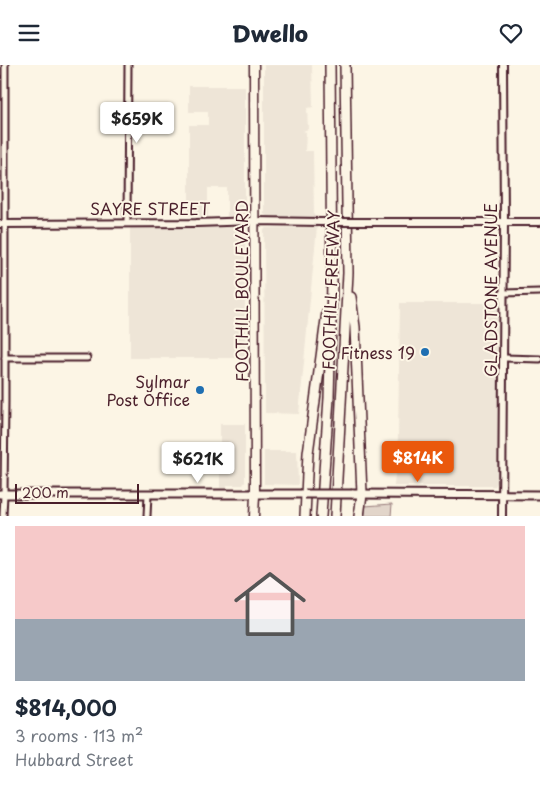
<!DOCTYPE html>
<meta charset="utf-8">
<style>
body{margin:0;font-family:"Playpen Sans",sans-serif;background:#f6f6f7;color:#1f2937;height:100vh;display:flex;flex-direction:column;font-size:19px;white-space:nowrap}
*{box-sizing:border-box;margin:0}
p{font-size:16px;color:#747a83}
.icon{flex:none;width:28px;height:28px;fill:none;stroke:currentColor;stroke-width:2;stroke-linecap:round;stroke-linejoin:round}
.map{position:relative;height:451px;overflow:hidden}
.drawer{display:flex;flex-direction:column;background:#fff;flex:1}
.drawer>*{flex:none}
.scale{position:absolute;left:15px;bottom:12px;width:124px;box-sizing:border-box;padding-left:5px;border:2px solid #4a1f2b;border-top:0;font-size:14px;line-height:18px;white-space:nowrap;color:#4a1f2b;-webkit-text-stroke:4px #fcf5e5;paint-order:stroke}
.price{position:absolute;translate:-50% -42px;padding:0 11px;border-radius:5px;background:#fff;color:#222;font-size:16px;line-height:32px;filter:drop-shadow(0 1px 2px #0008)}
.price::after{content:'';position:absolute;left:50%;top:30px;width:15px;height:11px;margin-left:-8px;background:inherit;clip-path:polygon(0 0,100% 0,50% 100%)}
.price.selected{background:#ea580c;color:#fff}
ul{padding:0;list-style:none}
li{display:grid;align-content:center;gap:10px;height:265px;padding:0 15px}
li+li{border-top:1px solid #e0e1e3}
li span{display:grid;place-items:center;height:155px;border-radius:0px;color:#555}
li>.icon{margin-inline-start:auto}
span .icon{width:90px;height:90px;fill:#fffc;stroke-width:1}
li b{font-size:21px}
header{display:flex;justify-content:space-between;align-items:center;height:65px;padding:0 15px;background:#fff;font-size:22px;font-weight:800}
.map>svg:first-child{display:block}
.built{fill:#eee5d7}
.green{fill:#e2d5ca;stroke:#967a7a}
.lines{fill:none;stroke-linecap:round;stroke-linejoin:round}
.minor-casing{stroke:#4a1f2b;stroke-width:9}
.tertiary-casing{stroke:#4a1f2b;stroke-width:10}
.secondary-casing{stroke:#4a1f2b;stroke-width:11}
.primary-casing{stroke:#4a1f2b;stroke-width:11}
.motorway-casing{stroke:#4a1f2b;stroke-width:12}
.minor{stroke:#fcf5e5;stroke-width:5}
.tertiary{stroke:#fcf5e5;stroke-width:6}
.secondary{stroke:#fcf5e5;stroke-width:7}
.primary{stroke:#fcf5e5;stroke-width:8}
.motorway{stroke:#fcf5e5;stroke-width:9}
.tertiary-bridge-casing{stroke:#4a1f2b;stroke-width:10;stroke-linecap:butt}
.secondary-bridge-casing{stroke:#4a1f2b;stroke-width:11;stroke-linecap:butt}
.tertiary-bridge{stroke:#fcf5e5;stroke-width:6}
.secondary-bridge{stroke:#fcf5e5;stroke-width:7}
.poi-dot{fill:#1f6fb2;stroke:#fcf5e5;stroke-width:2}
.labels{text-anchor:middle;dominant-baseline:central;stroke-width:4;stroke-linejoin:round;paint-order:stroke}
.street-label{font-size:16px;fill:#4a1f2b;stroke:#fcf5e5}
.poi-label{font-size:16px;fill:#4a1f2b;stroke:#fcf5e5;text-anchor:end}
</style>
<header><svg class="icon" aria-label="menu" viewBox="0 0 24 24"><path d="M4 6h16M4 12h16M4 18h16"/></svg>Dwello<svg class="icon" aria-label="heart" viewBox="0 0 24 24"><path d="M12 20l-8-8c-3-5 5-10 8-4 3-6 11-1 8 4z"/></svg></header>
<div class="map">
<svg width="540" height="451" viewBox="0 0 540 451">
<rect width="100%" height="100%" fill="#fcf5e5"/>
<filter id="ink" filterUnits="userSpaceOnUse"><feTurbulence type="fractalNoise" baseFrequency=".02" numOctaves="2"/><feDisplacementMap in="SourceGraphic" scale="10" xChannelSelector="R" yChannelSelector="G"/><feConvolveMatrix kernelMatrix="1 2 1 2 8 2 1 2 1" color-interpolation-filters="sRGB"/></filter>
<g filter="url(#ink)">
<g class="built">
<polygon points="264,0 312,0 313,42 307,43 308,64 303,66 306,67 305,86 313,86 314,152 268,152 264,149"/>
<polygon points="189,21 245,21 245,149 242,151 227,151 227,123 208,123 208,151 189,151 189,60 208,60 208,47 189,47"/>
<polygon points="130,162 242,162 245,164 245,293 130,293"/>
<polygon points="317,162 299,349 265,348 264,165 266,163"/>
<polygon points="400,238 498,238 498,416 495,421 394,421 398,372"/>
<polygon points="220,359 245,359 245,417 243,420 227,420 227,423 220,423"/>
<polygon points="264,386 297,386 298,420 264,419"/>
</g>
<polygon class="green" points="392,439 391,451 365,451 365,441"/>
<g class="lines">
<defs>
<g id="minor">
<polyline points="127,157 128,0"/>
<polyline points="503,228 540,227"/>
<polyline points="5,293 87,293"/>
<polyline points="504,293 540,294"/>
<polyline points="3,451 4,429 5,337 5,0"/>
<polyline points="147,451 148,430"/>
</g>
<g id="tertiary">
<polyline points="362,157 540,157"/>
<polyline points="0,159 196,158 254,156 321,157"/>
<polyline points="502,451 504,157 503,0"/>
</g>
<g id="secondary">
<polyline points="0,429 305,429"/>
<polyline points="352,429 540,430"/>
</g>
<polyline id="primary" points="254,451 255,430 254,0"/>
<g id="motorway">
<polyline points="351,232 355,262 362,429 359,451"/>
<polyline points="305,451 308,388 327,247"/>
<polyline points="321,451 329,333 332,218 330,0"/>
<polyline points="335,451 348,208 345,0"/>
</g>
</defs>
<use href="#minor" class="minor-casing"/>
<use href="#tertiary" class="tertiary-casing"/>
<use href="#secondary" class="secondary-casing"/>
<use href="#primary" class="primary-casing"/>
<use href="#motorway" class="motorway-casing"/>
<use href="#minor" class="minor"/>
<use href="#tertiary" class="tertiary"/>
<use href="#secondary" class="secondary"/>
<use href="#primary" class="primary"/>
<use href="#motorway" class="motorway"/>
<defs>
<polyline id="tertiary-bridge" points="321,157 362,157"/>
<polyline id="secondary-bridge" points="305,429 352,429"/>
</defs>
<use href="#tertiary-bridge" class="tertiary-bridge-casing"/>
<use href="#secondary-bridge" class="secondary-bridge-casing"/>
<use href="#tertiary-bridge" class="tertiary-bridge"/>
<use href="#secondary-bridge" class="secondary-bridge"/>
</g>
</g>
<g class="poi-dot">
<circle cx="425" cy="287" r="5"/>
<circle cx="200" cy="325" r="5"/>
</g>
<g class="labels">
<g class="street-label">
<text x="150" y="143">SAYRE STREET</text>
<text transform="translate(330 225) rotate(-88)">FOOTHILL FREEWAY</text>
<text transform="translate(490 225) rotate(-90)">GLADSTONE AVENUE</text>
<text transform="translate(241 226) rotate(-90)">FOOTHILL BOULEVARD</text>
</g>
<g class="poi-label">
<text x="415" y="287">Fitness 19</text>
<text x="190" y="316">Sylmar<tspan x="190" dy="18">Post Office</tspan></text>
</g>
</g>
</svg>
<div class="scale">200 m</div>
<b class="price" style="left:137px;top:79px">$659K</b>
<b class="price selected" style="left:418px;top:418px">$814K</b>
<b class="price" style="left:198px;top:419px">$621K</b>
</div>
<section class="drawer">
<ul>
<li><span style="background:linear-gradient(#f6c9c9 60%,#9aa5b1 0)"><svg class="icon" aria-label="home" viewBox="0 0 24 24"><path d="M3 11l9-7 9 7M6 9v11h12V9"/></svg></span><div><b>$814,000</b><p>3 rooms · 113 m²</p><p>Hubbard Street</p></div></li>
</ul>
</section>
